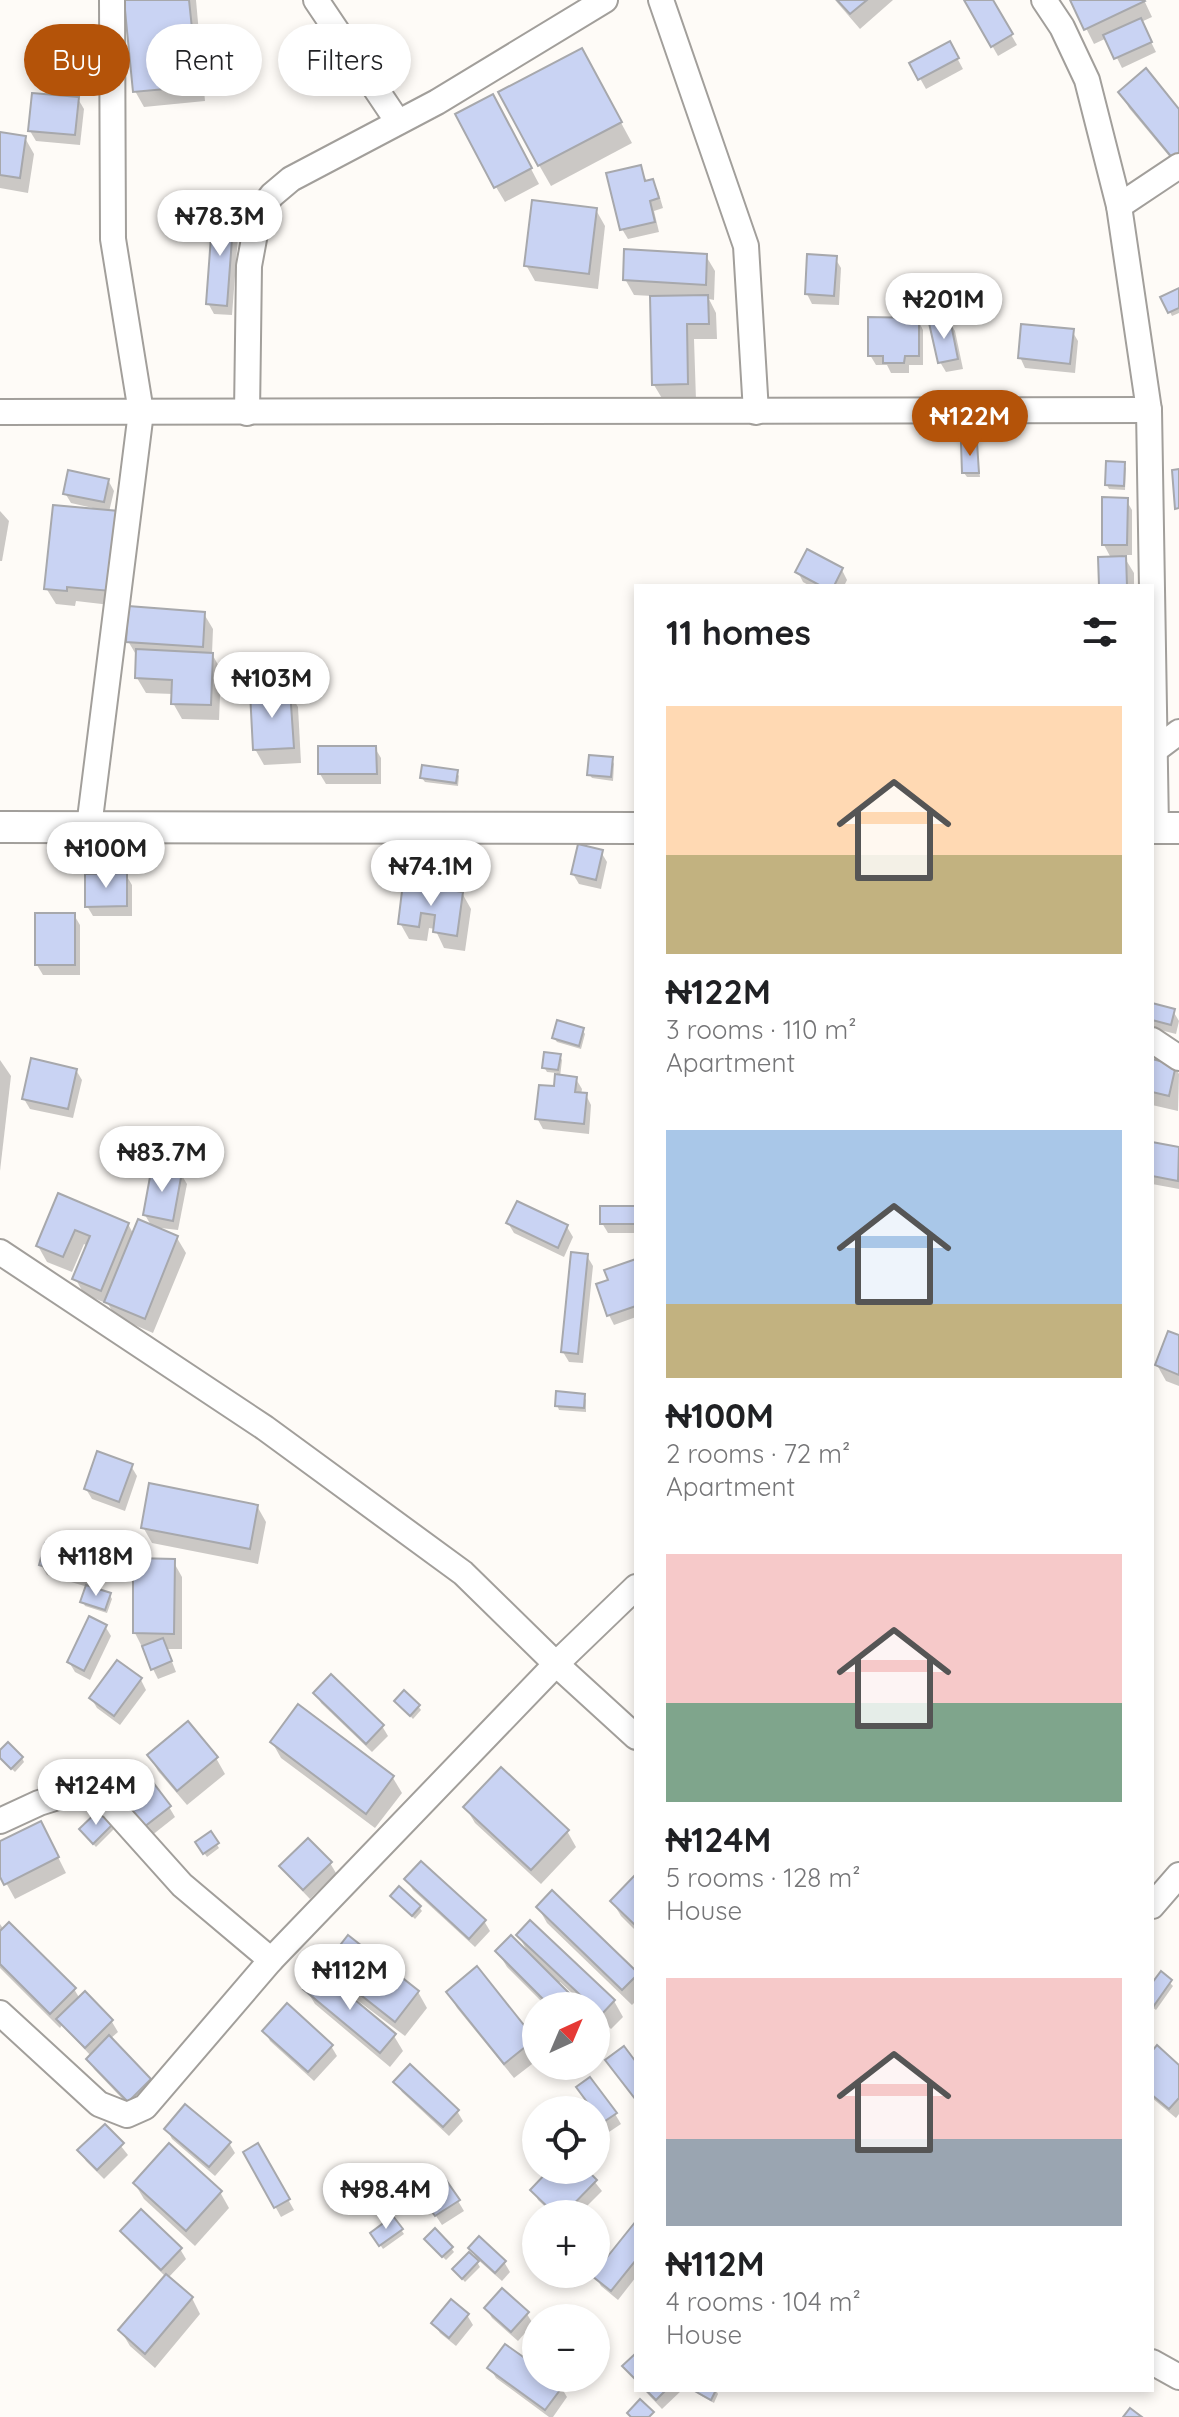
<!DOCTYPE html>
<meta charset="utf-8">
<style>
body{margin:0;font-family:Quicksand,sans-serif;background:#f6f6f6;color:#202124;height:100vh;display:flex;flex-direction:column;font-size:30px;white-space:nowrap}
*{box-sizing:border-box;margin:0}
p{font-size:26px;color:#757577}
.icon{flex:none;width:44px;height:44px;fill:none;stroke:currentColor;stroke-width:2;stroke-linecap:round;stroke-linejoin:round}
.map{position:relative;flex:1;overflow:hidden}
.side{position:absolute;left:634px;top:584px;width:520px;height:1808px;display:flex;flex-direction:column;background:#fff;border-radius:0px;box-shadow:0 4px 12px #0003}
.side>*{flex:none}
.banner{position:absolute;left:24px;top:24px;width:490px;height:72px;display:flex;gap:16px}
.needle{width:52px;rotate:44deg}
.tools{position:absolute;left:522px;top:1992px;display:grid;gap:16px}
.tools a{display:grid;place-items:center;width:88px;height:88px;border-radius:50%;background:#fff;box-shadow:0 4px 12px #0003;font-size:40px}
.price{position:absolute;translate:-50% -68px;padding:0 18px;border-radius:28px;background:#fff;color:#222;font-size:26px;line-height:52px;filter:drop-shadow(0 2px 4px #0008)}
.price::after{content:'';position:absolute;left:50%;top:48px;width:24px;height:18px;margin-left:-12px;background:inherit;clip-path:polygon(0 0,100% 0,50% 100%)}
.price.selected{background:#b45309;color:#fff}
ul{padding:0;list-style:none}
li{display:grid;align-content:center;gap:16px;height:424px;padding:0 32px}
li span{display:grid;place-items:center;height:248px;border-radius:0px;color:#555}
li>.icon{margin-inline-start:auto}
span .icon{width:144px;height:144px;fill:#fffc;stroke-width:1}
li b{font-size:34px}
h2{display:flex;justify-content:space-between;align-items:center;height:96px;padding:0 32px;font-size:34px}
.chip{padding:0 28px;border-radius:36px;background:#fff;box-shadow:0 4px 12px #0003;font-size:28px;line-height:72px}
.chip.selected{background:#b45309;color:#fff}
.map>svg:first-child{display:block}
.shadow{fill:#0003}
.building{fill:#c9d3f3;stroke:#a7a8ac;stroke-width:2}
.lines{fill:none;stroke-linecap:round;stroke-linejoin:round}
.minor-casing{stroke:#a29f9b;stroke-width:28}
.major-casing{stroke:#a29f9b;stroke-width:34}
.minor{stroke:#fff;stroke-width:24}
.major{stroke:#fff;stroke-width:30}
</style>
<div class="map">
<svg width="1179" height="2417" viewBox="0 0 1179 2417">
<rect width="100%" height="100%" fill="#fefbf7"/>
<g class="shadow">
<polygon points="126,0 196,0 205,101 144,107 135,91"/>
<polygon points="835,0 893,0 860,29"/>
<polygon points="966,0 991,0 1017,45 998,56"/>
<polygon points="1072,0 1144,0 1152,17 1141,22 1156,52 1122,68 1107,38 1094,44"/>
<polygon points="949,43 963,69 926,89 912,64"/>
<polygon points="593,71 632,143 551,186 539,165"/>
<polygon points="1121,92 1179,113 1179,168 1129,108"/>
<polygon points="78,99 84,109 80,145 36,141 30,131"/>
<polygon points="501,112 539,184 505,202 496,187"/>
<polygon points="0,134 25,138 34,154 28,193 0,188"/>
<polygon points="640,167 647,182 652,181 658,191 663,208 654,211 659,232 628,239 622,229"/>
<polygon points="596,210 605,226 598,289 535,281 526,265"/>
<polygon points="233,214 239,224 232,315 214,314 208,303"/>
<polygon points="706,256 715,271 714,300 709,299 716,313 717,339 694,339 696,400 663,400 654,385 652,296 634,295 625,279"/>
<polygon points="835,258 841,268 839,305 812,304 807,294"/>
<polygon points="1179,290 1179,313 1172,316 1163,298"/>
<polygon points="918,320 923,330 923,365 909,365 909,373 891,373 887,365 876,365 870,355"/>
<polygon points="949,321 955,331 963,369 946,372 940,362"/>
<polygon points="1072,331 1078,341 1075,373 1025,368 1020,357"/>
<polygon points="976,444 980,477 967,477 964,473"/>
<polygon points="1123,464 1126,468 1125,490 1109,489 1107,485"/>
<polygon points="108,480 114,491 109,512 119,606 76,601 75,606 56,604 46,588 93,508 71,503 65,493"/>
<polygon points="1126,500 1132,510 1132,555 1123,555 1134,573 1134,586 1101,586 1111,558 1104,545"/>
<polygon points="0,511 9,521 2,561 0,561"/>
<polygon points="842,570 847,580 844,586 810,586 803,582 798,572"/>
<polygon points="204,614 213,629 212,654 221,670 219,720 182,719 173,703 173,694 146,693 137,678 138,658 128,641"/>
<polygon points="289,692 298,707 301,763 264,765 255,749"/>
<polygon points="375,748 381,758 381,784 326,784 320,774"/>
<polygon points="612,759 614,764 613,781 592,778 589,774"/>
<polygon points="456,772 459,776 458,786 425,782 422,778"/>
<polygon points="601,852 607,862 601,889 579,884 573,874"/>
<polygon points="126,875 132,885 132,916 93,916 87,906"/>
<polygon points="462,893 471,909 465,951 444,948 435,929 429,928 427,941 409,939 400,923"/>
<polygon points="74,915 80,925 80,975 43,975 37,965"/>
<polygon points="1152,1006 1173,1011 1179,1021 1176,1034 1152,1028"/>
<polygon points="582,1029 585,1034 581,1049 557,1042 554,1038"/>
<polygon points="560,1056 562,1060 560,1077 576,1079 582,1089 581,1095 586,1095 591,1105 589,1134 543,1129 537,1118 556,1089 557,1073 547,1072 544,1067"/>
<polygon points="0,1060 11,1076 0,1171"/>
<polygon points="1152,1061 1175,1066 1179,1074 1178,1111 1152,1105"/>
<polygon points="76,1070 82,1080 73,1118 30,1109 24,1099"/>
<polygon points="1152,1144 1179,1149 1179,1189 1152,1184"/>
<polygon points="181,1174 187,1184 178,1230 152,1227 145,1215"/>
<polygon points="60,1196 128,1224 134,1235 177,1238 186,1253 153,1333 116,1317 108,1304 84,1294 75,1278 88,1246 84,1244 72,1272 47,1262 38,1246"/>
<polygon points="636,1208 636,1233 608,1233 602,1223"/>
<polygon points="508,1223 567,1227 573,1237 564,1257 514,1233"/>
<polygon points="587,1256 593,1266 583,1363 569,1362 563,1352"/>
<polygon points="636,1261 636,1317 614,1325 609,1315 610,1281"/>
<polygon points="1179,1337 1179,1386 1166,1381 1157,1365"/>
<polygon points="584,1396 586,1400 586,1412 559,1410 557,1405"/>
<polygon points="131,1466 137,1476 125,1511 92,1499 86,1489"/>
<polygon points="257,1506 266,1522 258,1564 152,1543 143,1527"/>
<polygon points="90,1558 96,1568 93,1579 46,1565 46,1570 92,1583 91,1588 109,1594 112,1599 107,1613 85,1606 83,1602 88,1587 47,1575 41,1565"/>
<polygon points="173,1561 182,1577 182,1649 167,1649 176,1672 158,1679 135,1633"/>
<polygon points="105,1626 111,1636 90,1680 75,1672 69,1662"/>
<polygon points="141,1680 146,1690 120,1725 97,1708 91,1698"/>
<polygon points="316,1693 382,1726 388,1736 372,1752 321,1703"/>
<polygon points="396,1701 418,1706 421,1710 413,1719"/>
<polygon points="272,1742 393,1778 402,1793 375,1828 281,1758"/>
<polygon points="0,1753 22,1758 24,1762 15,1772 1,1759"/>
<polygon points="149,1755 216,1758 225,1774 187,1805 158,1771"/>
<polygon points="120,1795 169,1807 175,1817 151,1836"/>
<polygon points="466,1808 567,1831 576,1847 541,1884 475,1823"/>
<polygon points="112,1825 114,1829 96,1847 84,1834"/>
<polygon points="210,1834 219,1848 207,1857 197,1843"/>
<polygon points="49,1839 66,1873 15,1899 0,1872 0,1844"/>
<polygon points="330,1863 336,1873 310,1899 288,1876 282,1866"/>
<polygon points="636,1876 636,1931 621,1916 612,1901"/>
<polygon points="407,1880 484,1921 490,1931 475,1947 413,1890"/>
<polygon points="392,1896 419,1907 422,1911 415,1919"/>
<polygon points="538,1907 636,1974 636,2001 632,2005 547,1923"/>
<polygon points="0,1924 4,1930 74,1989 80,1999 85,1994 112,2022 118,2032 110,2039 150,2080 155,2090 134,2111 94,2069 88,2059 91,2056 62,2025 60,2028 0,1968"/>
<polygon points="518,1935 614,2001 623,2017 611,2029 596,2015 596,2006 586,2006 560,1982 558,1984 580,2006 546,2006 507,1967 498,1952 529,1954"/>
<polygon points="326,1966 418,1992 427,2008 405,2036 337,1985"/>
<polygon points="1161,1974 1173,1986 1156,2010 1152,2007 1152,1987"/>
<polygon points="306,1989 394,2036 403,2051 390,2067 315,2004"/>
<polygon points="448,1992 534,2040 536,2061 514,2078 457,2008"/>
<polygon points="265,2031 331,2046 337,2056 314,2081 270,2041"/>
<polygon points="1152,2054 1179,2067 1179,2114 1176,2118 1152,2098"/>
<polygon points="396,2082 457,2111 463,2121 449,2136 402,2092"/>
<polygon points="579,2088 615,2114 621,2124 609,2132"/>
<polygon points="105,2126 128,2155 104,2179 86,2161 80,2151"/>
<polygon points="167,2129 229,2143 235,2153 215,2176 172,2139"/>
<polygon points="258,2146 294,2210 281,2217 245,2152"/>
<polygon points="552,2170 585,2170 602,2191 579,2214 553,2214 538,2200 533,2190"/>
<polygon points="135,2184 220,2192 229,2208 195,2246 144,2199"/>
<polygon points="458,2201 464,2211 442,2225 428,2204"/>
<polygon points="393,2218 404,2234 383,2249 372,2233"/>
<polygon points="636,2224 636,2277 618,2300 601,2286 595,2276"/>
<polygon points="123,2231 180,2249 186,2259 168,2278 192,2298 200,2314 155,2368 130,2346 121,2331 166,2277 129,2241"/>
<polygon points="429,2244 451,2248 454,2252 446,2260"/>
<polygon points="470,2248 504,2262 510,2272 502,2281 476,2258"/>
<polygon points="477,2262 480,2267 465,2282 454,2270"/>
<polygon points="486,2308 527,2314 533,2324 518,2341 492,2318"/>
<polygon points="467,2315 473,2325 456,2346 440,2333 434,2323"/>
<polygon points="490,2368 536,2368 536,2378 549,2378 561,2387 567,2397 553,2417 549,2417 496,2378"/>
<polygon points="644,2390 682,2390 662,2409"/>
<polygon points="695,2390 716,2390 718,2394 714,2403 698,2394"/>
</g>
<g class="building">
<polygon points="124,0 189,0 198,86 133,92"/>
<polygon points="837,0 867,0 850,14"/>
<polygon points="964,0 993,0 1013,34 991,47"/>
<polygon points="1070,0 1144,0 1145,1 1084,30"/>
<polygon points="1141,18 1152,42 1114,59 1103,35"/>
<polygon points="950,41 959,58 918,80 909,63"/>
<polygon points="582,48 622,122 538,166 498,92"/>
<polygon points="1146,68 1179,109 1179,156 1174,160 1118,92"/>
<polygon points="32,93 79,97 75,135 28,131"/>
<polygon points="493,94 532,168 494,188 455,114"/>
<polygon points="0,132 26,136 20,178 0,175"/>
<polygon points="641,165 645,181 653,179 659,198 650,201 655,222 620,230 606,173"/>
<polygon points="532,200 597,208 589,274 524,266"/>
<polygon points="213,210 234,212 227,306 206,304"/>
<polygon points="624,249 707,254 706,285 623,280"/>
<polygon points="807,254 837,256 834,296 805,294"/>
<polygon points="1179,288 1179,308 1168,313 1160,297"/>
<polygon points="708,295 709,324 687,324 688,384 652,385 650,296"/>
<polygon points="868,317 919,318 919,356 905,356 904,363 883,363 883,356 868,356"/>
<polygon points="950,319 958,359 938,363 929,323"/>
<polygon points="1021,324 1074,329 1070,364 1018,358"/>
<polygon points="977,442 979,473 962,473 961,443"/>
<polygon points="1106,461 1125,462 1124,486 1105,485"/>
<polygon points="1179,469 1179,508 1175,509 1172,470"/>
<polygon points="68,470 109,479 104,502 63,494"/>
<polygon points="1102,497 1128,498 1127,545 1102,545"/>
<polygon points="53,505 119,511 111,591 67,587 67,591 44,589"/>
<polygon points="807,549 843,568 834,586 821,586 795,572"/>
<polygon points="1126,556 1127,586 1099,586 1098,557"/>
<polygon points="128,606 205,612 203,647 126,642"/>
<polygon points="136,649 213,653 211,705 171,704 172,680 135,678"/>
<polygon points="290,690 294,748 253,750 250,692"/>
<polygon points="318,746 376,746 377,774 318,774"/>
<polygon points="589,755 613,757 611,777 587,775"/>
<polygon points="422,765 458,770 456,783 420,778"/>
<polygon points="578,844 603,850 596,880 571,874"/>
<polygon points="127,873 127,906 85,907 85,874"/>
<polygon points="403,883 463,892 457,936 433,932 435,915 421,913 419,927 398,924"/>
<rect x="35" y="913" width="40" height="52"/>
<polygon points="1152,1003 1175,1009 1171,1025 1152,1020"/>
<polygon points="557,1020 584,1028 579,1046 552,1038"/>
<polygon points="544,1052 561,1054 558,1070 542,1068"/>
<polygon points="31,1058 77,1069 68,1109 22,1099"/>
<polygon points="1152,1059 1176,1065 1169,1096 1152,1092"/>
<polygon points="555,1074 577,1077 575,1092 587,1093 584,1124 535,1119 539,1085 554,1086"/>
<polygon points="1152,1142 1179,1147 1178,1181 1152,1176"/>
<polygon points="152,1166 182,1172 173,1221 143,1215"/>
<polygon points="58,1193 129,1223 101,1291 72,1279 90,1236 75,1230 63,1257 36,1246"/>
<polygon points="517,1201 568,1225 558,1248 506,1223"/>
<rect x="600" y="1206" width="36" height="18"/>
<polygon points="138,1219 178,1236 145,1319 104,1302"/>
<polygon points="571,1252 588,1254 578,1354 561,1352"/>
<polygon points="636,1259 636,1306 607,1316 596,1284 608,1280 604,1270"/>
<polygon points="1168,1331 1179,1335 1179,1375 1155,1365"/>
<polygon points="556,1391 585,1394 584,1408 555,1406"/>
<polygon points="97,1451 133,1464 119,1502 84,1489"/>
<polygon points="149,1483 258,1505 250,1549 141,1528"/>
<polygon points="45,1543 92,1556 86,1579 39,1565"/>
<polygon points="133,1558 175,1559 174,1634 133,1633"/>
<polygon points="86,1585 111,1593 105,1610 80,1602"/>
<polygon points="89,1616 107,1625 84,1671 67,1662"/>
<polygon points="163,1638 172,1661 151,1670 142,1646"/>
<polygon points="117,1660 142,1678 114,1716 89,1698"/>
<polygon points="331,1674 384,1725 366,1744 313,1693"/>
<polygon points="404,1690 420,1705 410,1716 394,1701"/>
<polygon points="298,1704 394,1776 366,1814 270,1742"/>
<polygon points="188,1721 218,1757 177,1791 147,1755"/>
<polygon points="8,1742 23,1757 11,1769 0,1758 0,1750"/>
<polygon points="139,1764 171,1806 144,1827 111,1785"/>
<polygon points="501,1767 569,1830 531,1870 463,1807"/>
<polygon points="100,1809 113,1824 93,1844 79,1829"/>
<polygon points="41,1821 59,1857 4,1885 0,1877 0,1841"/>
<polygon points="211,1831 219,1843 203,1854 195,1842"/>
<polygon points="308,1838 332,1862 303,1890 279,1866"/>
<polygon points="421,1861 486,1920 469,1939 404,1879"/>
<polygon points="636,1874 636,1926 610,1901"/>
<polygon points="399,1886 421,1906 412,1916 390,1896"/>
<polygon points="552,1890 636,1971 636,1976 622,1990 536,1907"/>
<polygon points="530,1920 615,2000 601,2015 596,2010 596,2006 592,2006 516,1935"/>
<polygon points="9,1922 76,1988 50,2014 0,1964 0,1931"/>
<polygon points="348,1935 419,1991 395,2022 324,1966"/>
<polygon points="511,1935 582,2006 550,2006 495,1951"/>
<polygon points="477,1966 535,2039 504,2064 446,1992"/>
<polygon points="319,1970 396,2034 380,2053 303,1989"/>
<polygon points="1161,1971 1172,1980 1153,2007 1152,1983"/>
<polygon points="85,1991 113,2020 85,2048 56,2019"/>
<polygon points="287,2003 333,2045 308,2072 262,2031"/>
<polygon points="109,2035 151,2079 128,2102 86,2059"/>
<polygon points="1157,2045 1179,2065 1179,2098 1169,2109 1152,2095 1152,2051"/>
<polygon points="624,2046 636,2062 636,2100 605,2060"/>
<polygon points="410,2064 459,2110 443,2127 393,2082"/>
<polygon points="590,2077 617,2113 602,2123 596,2110 593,2110 576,2087"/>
<polygon points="185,2104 231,2142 209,2167 164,2129"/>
<polygon points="105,2124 124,2143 97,2170 77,2150"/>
<polygon points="169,2143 222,2191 186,2231 133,2183"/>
<polygon points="258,2143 290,2199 274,2208 243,2152"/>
<polygon points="549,2170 587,2170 597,2180 564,2214 555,2214 530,2190"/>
<polygon points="444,2177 460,2200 435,2216 419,2194"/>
<polygon points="141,2209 182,2248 161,2270 120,2231"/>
<polygon points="393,2216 403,2229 379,2246 370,2233"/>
<polygon points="636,2221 636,2260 611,2291 592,2276"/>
<polygon points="435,2228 453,2247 442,2257 424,2239"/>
<polygon points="479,2236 506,2261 495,2273 468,2248"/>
<polygon points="469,2252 479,2261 462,2279 452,2269"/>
<polygon points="166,2274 193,2297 145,2354 118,2330"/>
<polygon points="502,2288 529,2312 511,2332 484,2308"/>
<polygon points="451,2299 469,2314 449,2338 431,2323"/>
<polygon points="505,2344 536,2366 536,2378 552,2378 563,2386 545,2410 487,2368"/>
<polygon points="636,2353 636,2380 622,2366"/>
<polygon points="646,2390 666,2390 656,2400"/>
<polygon points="693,2390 716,2390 711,2400"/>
<polygon points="640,2399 654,2412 649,2417 631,2417 627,2413"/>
<polygon points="1130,2408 1142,2417 1123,2417"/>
</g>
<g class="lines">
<defs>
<g id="minor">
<polyline points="316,0 398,122"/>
<polyline points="661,0 746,246 756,412"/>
<polyline points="1044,0 1062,27 1087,80 1119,206 1149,410 1156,828"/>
<polyline points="1119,206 1179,166"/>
<polyline points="0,412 1149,410"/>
<polyline points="247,413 249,266 259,212 272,195 291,179 437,102 605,0"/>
<polyline points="1155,750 1179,732"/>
<polyline points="89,827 141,412 113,239 112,0"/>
<polyline points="1152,1040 1179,1058"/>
<polyline points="0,1252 265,1428 463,1573 556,1664 636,1737"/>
<polyline points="0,1821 39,1803 74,1792 95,1796 112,1807 182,1885 271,1960"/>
<polyline points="1152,1906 1179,1875"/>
<polyline points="0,2013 99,2104 127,2115 145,2107 271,1960 556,1664 636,1587"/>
<polyline points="1152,2362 1179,2377"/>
</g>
<g id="major">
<polyline points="0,827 636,828"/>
<polyline points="1152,828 1179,828"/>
</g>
</defs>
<use href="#minor" class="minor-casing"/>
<use href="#major" class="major-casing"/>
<use href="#minor" class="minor"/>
<use href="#major" class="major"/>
</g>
</svg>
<div class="tools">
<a><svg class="needle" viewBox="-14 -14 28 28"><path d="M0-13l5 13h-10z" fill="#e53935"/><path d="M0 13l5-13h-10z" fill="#757577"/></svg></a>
<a><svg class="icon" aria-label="locate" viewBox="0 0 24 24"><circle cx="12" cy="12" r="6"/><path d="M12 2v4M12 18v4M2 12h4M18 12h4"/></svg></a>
<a>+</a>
<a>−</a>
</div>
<b class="price" style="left:220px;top:258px">₦78.3M</b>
<b class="price" style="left:944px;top:341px">₦201M</b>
<b class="price selected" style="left:970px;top:458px">₦122M</b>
<b class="price" style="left:272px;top:720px">₦103M</b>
<b class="price" style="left:106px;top:890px">₦100M</b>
<b class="price" style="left:431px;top:908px">₦74.1M</b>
<b class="price" style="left:162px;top:1194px">₦83.7M</b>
<b class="price" style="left:96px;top:1598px">₦118M</b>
<b class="price" style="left:96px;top:1827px">₦124M</b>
<b class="price" style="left:350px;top:2012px">₦112M</b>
<b class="price" style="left:386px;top:2231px">₦98.4M</b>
<div class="banner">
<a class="chip selected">Buy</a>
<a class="chip">Rent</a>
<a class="chip">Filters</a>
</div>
<section class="side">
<h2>11 homes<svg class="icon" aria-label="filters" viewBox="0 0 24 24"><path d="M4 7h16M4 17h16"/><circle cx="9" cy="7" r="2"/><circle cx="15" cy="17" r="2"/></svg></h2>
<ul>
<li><span style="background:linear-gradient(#ffd9b3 60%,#c2b280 0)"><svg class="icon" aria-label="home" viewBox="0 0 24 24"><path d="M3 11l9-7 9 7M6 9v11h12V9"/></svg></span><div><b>₦122M</b><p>3 rooms · 110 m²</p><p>Apartment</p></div></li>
<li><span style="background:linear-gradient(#a9c7e8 70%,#c2b280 0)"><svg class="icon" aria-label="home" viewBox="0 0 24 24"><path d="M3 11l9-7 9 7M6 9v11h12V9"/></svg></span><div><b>₦100M</b><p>2 rooms · 72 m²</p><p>Apartment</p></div></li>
<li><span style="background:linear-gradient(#f6c9c9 60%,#7fa58c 0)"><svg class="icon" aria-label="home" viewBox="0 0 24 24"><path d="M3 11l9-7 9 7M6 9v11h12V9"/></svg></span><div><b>₦124M</b><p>5 rooms · 128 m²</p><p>House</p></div></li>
<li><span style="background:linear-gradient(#f6c9c9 65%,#9aa5b1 0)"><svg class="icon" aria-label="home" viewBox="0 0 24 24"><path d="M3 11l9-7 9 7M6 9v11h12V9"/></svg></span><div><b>₦112M</b><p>4 rooms · 104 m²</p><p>House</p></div></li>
</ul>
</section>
</div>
